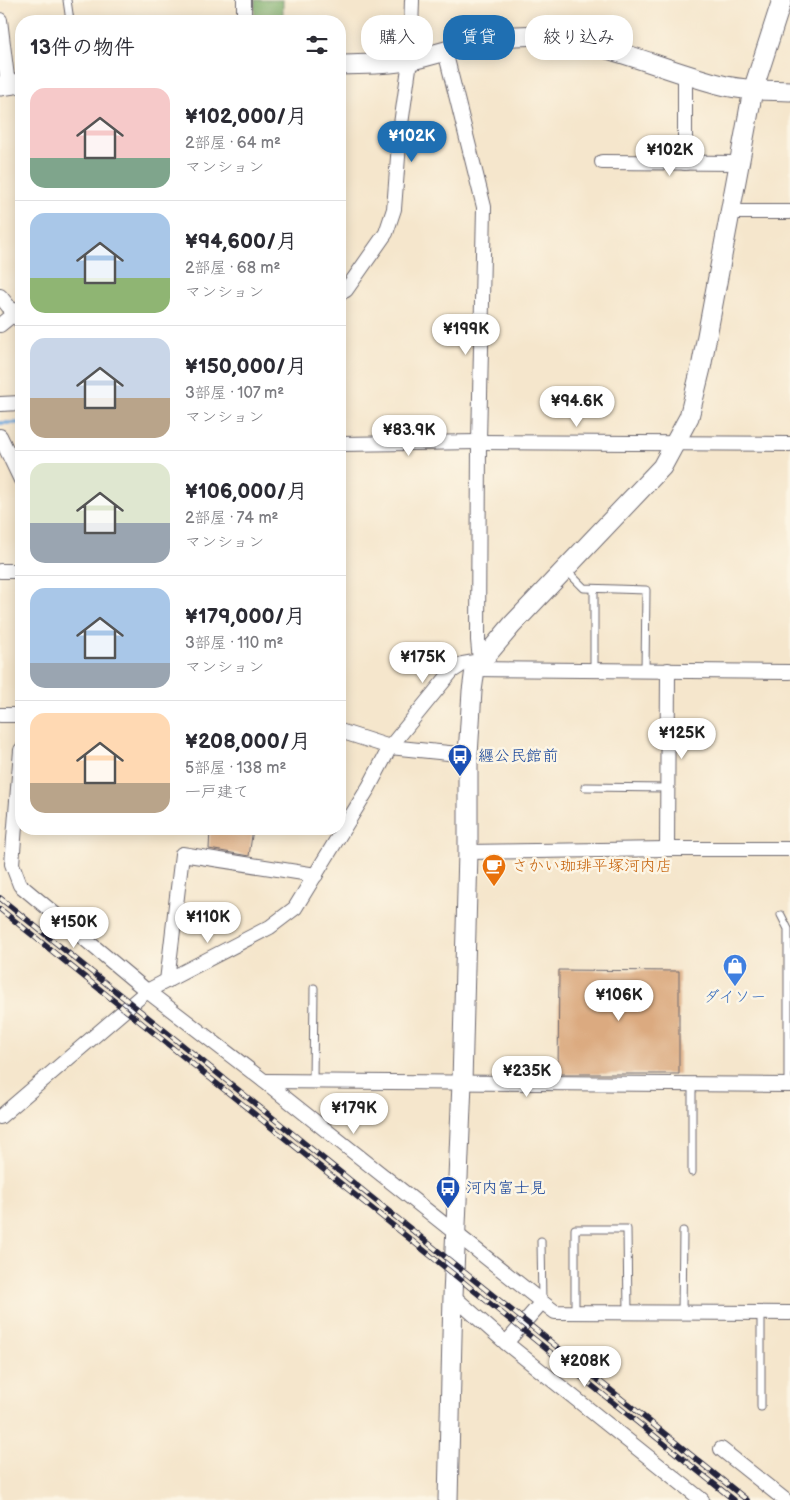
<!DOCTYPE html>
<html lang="ja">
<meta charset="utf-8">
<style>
body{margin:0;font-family:"Balsamiq Sans","Klee One",sans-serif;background:#f7f7f7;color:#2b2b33;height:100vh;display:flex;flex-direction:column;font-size:19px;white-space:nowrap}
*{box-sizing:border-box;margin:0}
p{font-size:16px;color:#7c7c81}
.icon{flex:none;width:28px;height:28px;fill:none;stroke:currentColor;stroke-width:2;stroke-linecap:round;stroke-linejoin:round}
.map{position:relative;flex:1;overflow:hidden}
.panel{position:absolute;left:15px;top:15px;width:331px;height:820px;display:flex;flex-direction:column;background:#fff;border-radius:20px;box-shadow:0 2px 12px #0003}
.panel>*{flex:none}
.guide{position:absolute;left:361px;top:15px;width:354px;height:45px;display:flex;gap:10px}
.price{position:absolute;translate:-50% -42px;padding:0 11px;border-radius:18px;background:#fff;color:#222;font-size:16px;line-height:32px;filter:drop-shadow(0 1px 2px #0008)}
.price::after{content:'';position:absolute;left:50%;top:30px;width:15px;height:11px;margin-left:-8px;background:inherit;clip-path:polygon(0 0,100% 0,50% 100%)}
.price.active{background:#1f6fb2;color:#fff}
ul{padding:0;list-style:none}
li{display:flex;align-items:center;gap:15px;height:125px;padding:0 15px}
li+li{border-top:1px solid #e1e1e2}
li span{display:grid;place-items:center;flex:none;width:140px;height:100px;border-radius:15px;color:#555}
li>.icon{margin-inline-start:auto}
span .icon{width:60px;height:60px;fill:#fffc;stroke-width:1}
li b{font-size:21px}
h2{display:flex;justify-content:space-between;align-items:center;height:60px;padding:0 15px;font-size:21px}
.chip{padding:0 18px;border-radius:20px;background:#fff;box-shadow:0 2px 12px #0003;font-size:18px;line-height:45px}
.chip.active{background:#1f6fb2;color:#fff}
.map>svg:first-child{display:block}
.forest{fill:#7a6;stroke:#4c6650}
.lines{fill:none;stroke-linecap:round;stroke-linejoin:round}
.stream{stroke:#6ca6dc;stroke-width:4}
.building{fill:#dbaa80}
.lane-casing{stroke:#6c676e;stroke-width:9}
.street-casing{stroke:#6c676e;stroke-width:16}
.secondary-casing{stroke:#6c676e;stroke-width:21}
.lane{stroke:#fff;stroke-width:7}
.street{stroke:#fff;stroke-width:14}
.secondary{stroke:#fff;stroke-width:19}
.rail-casing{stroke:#22223b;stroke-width:5.5}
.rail{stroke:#fcf5e5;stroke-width:4;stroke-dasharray:11;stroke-linecap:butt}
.labels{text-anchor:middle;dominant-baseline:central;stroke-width:5;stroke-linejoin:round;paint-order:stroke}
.transit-label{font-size:16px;fill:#164399;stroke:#fcf5e5;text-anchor:start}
.food-label{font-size:16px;fill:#c56008;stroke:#fcf5e5;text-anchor:start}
.shop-label{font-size:16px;fill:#366cbe;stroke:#fcf5e5}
</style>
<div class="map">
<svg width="790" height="1500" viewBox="0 0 790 1500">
<rect width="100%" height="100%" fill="#fcf5e5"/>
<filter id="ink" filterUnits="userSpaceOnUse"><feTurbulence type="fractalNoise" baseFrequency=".02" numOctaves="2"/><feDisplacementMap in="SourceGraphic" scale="10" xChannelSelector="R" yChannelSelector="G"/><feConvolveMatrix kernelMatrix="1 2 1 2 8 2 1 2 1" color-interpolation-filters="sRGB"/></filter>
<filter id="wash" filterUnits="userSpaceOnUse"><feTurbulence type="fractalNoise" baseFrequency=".0096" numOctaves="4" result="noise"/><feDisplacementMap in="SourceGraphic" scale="20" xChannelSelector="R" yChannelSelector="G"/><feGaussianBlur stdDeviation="1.12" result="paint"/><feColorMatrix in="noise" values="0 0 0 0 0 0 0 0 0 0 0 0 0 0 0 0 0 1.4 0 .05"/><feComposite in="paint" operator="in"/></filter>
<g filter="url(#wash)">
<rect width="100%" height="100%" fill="#f5e6cc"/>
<polygon class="forest" points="255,0 283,0 283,21 254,21"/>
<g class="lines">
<polyline class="stream" points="0,423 21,423"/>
</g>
<g id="blocks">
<g class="building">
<polygon points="210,829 253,829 249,856 209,849"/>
<polygon points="559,970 679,971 679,1074 558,1074"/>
</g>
</g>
</g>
<g filter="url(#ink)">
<use href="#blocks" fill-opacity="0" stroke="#6c676e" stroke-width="1"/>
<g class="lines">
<defs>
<g id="lane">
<polyline points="67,0 70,21"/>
<polyline points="566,570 584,588 646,590 645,670"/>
<polyline points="594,669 594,589"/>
<polyline points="585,787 667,788"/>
<polyline points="781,915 788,929 788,1085"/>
<polyline points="313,1082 314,988"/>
<polyline points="692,1172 692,1084"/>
<polyline points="541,1241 542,1302"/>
<polyline points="575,1312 575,1229 627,1229 628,1313"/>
<polyline points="682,1313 683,1231"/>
<polyline points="761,1407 761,1313"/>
</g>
<g id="street">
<polyline points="0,20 8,85"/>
<polyline points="244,21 244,0"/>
<polyline points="685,74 685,163"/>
<polyline points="602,162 739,163"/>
<polyline points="731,212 790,212"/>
<polyline points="340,293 346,290 386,233 394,209 400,131 410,61 412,0"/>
<polyline points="0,296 21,322"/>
<polyline points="0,325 21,308"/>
<polyline points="0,404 21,403"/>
<polyline points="0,436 21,480"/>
<polyline points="340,444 479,442 790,444"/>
<polyline points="0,571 21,571"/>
<polyline points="475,669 790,672"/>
<polyline points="0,715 21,715"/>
<polyline points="340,731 390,747 468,755"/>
<polyline points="21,750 12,864 20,885 147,991 264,1081 542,1302"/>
<polyline points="667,849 668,670"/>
<polyline points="468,852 667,849 790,849"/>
<polyline points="167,981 182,854 316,875"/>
<polyline points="264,1081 790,1085"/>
<polyline points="0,1117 147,991 270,927 295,908 369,787 390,747 452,671 463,664 480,661 478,640 479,442 484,207 445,51"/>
<polyline points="453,1296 506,1343 702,1500"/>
<polyline points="506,1343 542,1302 555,1312 790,1313"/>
<polyline points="721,1449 785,1500"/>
</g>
<g id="secondary">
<path d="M340 65C364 64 389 65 412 60 455 50 497 32 542 36 604 41 662 70 722 85 744 91 767 90 790 91"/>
<polyline points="0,86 21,83"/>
<polyline points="448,1500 453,1296 462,1083 468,852 468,755 472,691 475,669 512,625 662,467 689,417 701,368 753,90 782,0"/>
</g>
</defs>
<use href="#lane" class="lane-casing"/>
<use href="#street" class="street-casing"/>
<use href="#secondary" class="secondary-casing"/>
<use href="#lane" class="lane"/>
<use href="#street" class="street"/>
<use href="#secondary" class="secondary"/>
<defs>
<g id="rail">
<polyline points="0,898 747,1500"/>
<polyline points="0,909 734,1500"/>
</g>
</defs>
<use href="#rail" class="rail-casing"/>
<use href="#rail" class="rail"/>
</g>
</g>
<defs>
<symbol id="bus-pin" viewBox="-11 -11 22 30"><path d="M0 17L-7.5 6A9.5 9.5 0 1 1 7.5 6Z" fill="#1a4fb4" stroke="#fcf5e5"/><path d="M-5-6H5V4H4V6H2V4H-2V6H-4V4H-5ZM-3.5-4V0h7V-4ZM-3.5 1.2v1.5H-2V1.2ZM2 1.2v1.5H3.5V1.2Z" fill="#fff"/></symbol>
<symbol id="cafe-pin" viewBox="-11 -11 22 30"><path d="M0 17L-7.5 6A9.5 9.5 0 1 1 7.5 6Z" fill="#e8710a" stroke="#fcf5e5"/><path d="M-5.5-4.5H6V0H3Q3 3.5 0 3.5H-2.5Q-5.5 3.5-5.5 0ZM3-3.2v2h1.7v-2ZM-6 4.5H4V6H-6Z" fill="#fff"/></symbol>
<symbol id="shop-pin" viewBox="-11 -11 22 30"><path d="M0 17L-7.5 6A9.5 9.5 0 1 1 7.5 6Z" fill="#3f7fe0" stroke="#fcf5e5"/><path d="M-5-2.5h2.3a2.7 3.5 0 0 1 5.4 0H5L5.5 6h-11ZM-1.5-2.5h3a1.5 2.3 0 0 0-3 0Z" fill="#fff"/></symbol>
</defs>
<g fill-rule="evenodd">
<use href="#bus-pin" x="446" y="742" width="28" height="38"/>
<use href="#cafe-pin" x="480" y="852" width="28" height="38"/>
<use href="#shop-pin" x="721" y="952" width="28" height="38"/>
<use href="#bus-pin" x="434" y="1174" width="28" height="38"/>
</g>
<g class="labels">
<g class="transit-label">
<text x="478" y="756">纒公民館前</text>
<text x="466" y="1188">河内富士見</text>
</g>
<g class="food-label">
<text x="512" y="866">さかい珈琲平塚河内店</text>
</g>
<g class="shop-label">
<text x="735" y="997">ダイソー</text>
</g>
</g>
</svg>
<b class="price active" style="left:412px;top:163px">¥102K</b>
<b class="price" style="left:670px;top:177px">¥102K</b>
<b class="price" style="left:466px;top:356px">¥199K</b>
<b class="price" style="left:577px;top:428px">¥94.6K</b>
<b class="price" style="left:409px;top:457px">¥83.9K</b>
<b class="price" style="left:423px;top:684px">¥175K</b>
<b class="price" style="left:682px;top:760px">¥125K</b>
<b class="price" style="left:208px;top:944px">¥110K</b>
<b class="price" style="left:74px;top:949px">¥150K</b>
<b class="price" style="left:619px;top:1022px">¥106K</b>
<b class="price" style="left:527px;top:1098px">¥235K</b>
<b class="price" style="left:354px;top:1135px">¥179K</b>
<b class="price" style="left:585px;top:1388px">¥208K</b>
<div class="guide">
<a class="chip">購入</a>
<a class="chip active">賃貸</a>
<a class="chip">絞り込み</a>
</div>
<section class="panel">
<h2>13件の物件<svg class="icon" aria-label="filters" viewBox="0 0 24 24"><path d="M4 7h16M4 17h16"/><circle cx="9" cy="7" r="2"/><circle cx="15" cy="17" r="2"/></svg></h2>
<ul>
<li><span style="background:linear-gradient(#f6c9c9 70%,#7fa58c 0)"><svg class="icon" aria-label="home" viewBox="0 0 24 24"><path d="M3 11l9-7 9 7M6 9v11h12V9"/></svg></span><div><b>¥102,000/月</b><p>2部屋 · 64 m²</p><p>マンション</p></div></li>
<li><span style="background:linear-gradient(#a9c7e8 65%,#8fb573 0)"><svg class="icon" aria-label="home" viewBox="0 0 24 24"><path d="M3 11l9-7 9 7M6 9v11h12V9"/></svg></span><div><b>¥94,600/月</b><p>2部屋 · 68 m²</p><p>マンション</p></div></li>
<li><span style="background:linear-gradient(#c9d6e8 60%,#b9a48a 0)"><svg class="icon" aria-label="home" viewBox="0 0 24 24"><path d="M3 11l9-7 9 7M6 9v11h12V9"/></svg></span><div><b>¥150,000/月</b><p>3部屋 · 107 m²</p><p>マンション</p></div></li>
<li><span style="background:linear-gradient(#dfe7d0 60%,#9aa5b1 0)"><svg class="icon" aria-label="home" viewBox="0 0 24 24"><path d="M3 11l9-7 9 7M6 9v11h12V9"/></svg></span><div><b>¥106,000/月</b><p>2部屋 · 74 m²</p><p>マンション</p></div></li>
<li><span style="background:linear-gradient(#a9c7e8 75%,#9aa5b1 0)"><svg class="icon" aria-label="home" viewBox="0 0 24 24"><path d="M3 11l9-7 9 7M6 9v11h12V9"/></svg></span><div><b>¥179,000/月</b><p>3部屋 · 110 m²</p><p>マンション</p></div></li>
<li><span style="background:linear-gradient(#ffd9b3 70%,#b9a48a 0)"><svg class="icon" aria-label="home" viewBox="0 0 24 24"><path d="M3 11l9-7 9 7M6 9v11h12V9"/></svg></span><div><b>¥208,000/月</b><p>5部屋 · 138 m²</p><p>一戸建て</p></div></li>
</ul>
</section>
</div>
